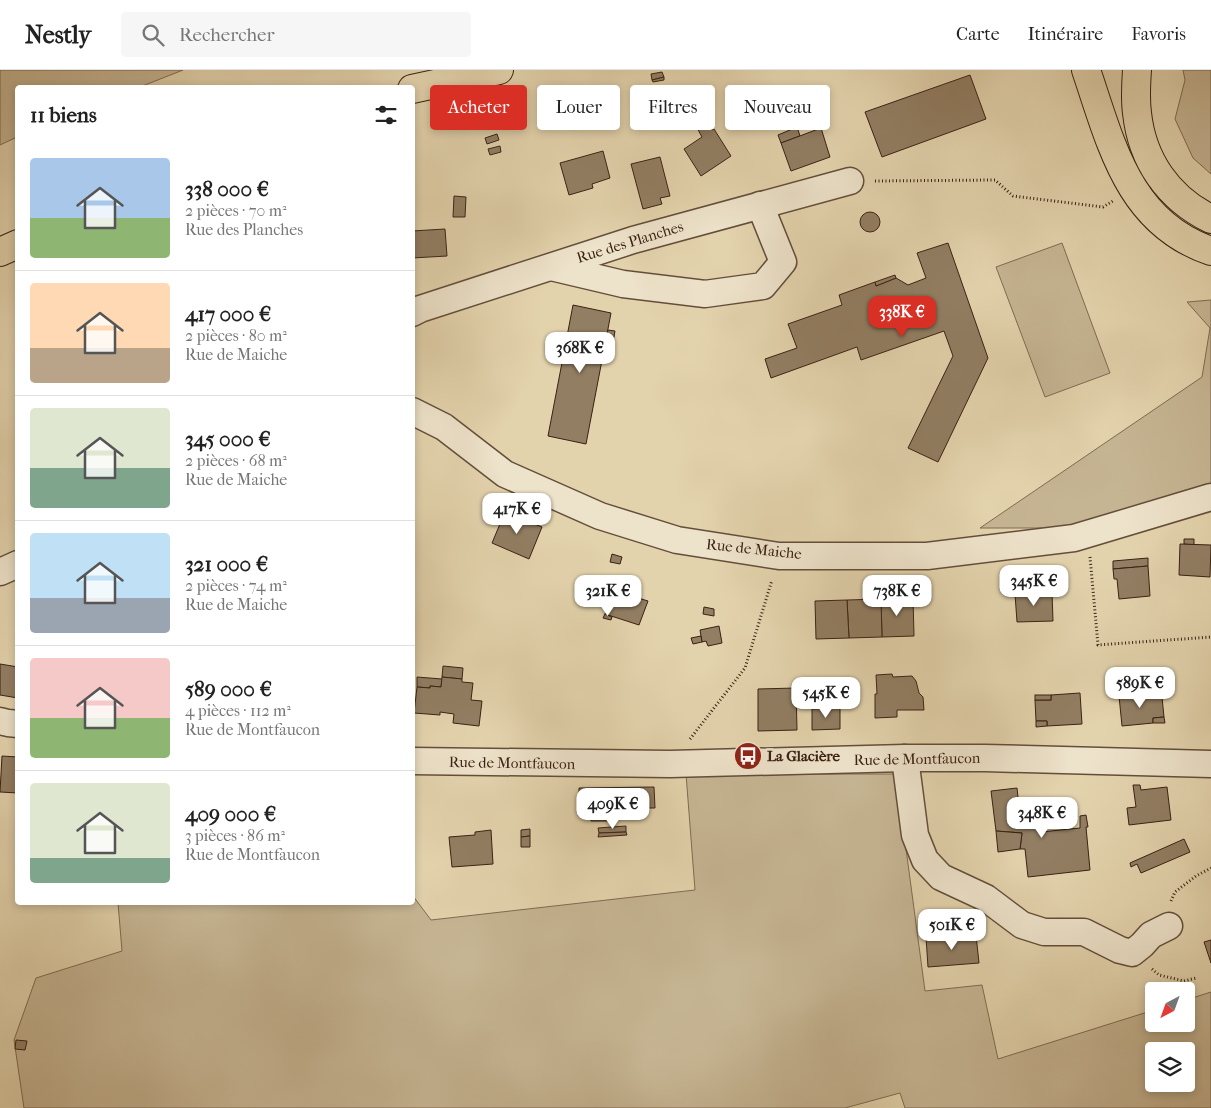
<!DOCTYPE html>
<html lang="fr">
<meta charset="utf-8">
<style>
body{margin:0;font-family:"IM FELL French Canon",serif;background:#f6f6f6;color:#222;height:100vh;display:flex;flex-direction:column;font-size:19px;white-space:nowrap}
*{box-sizing:border-box;margin:0}
p{font-size:16px;color:#767676}
.icon{flex:none;width:28px;height:28px;fill:none;stroke:currentColor;stroke-width:2;stroke-linecap:round;stroke-linejoin:round}
.map{position:relative;flex:1;overflow:hidden}
.panel{position:absolute;left:15px;top:15px;width:400px;height:820px;display:flex;flex-direction:column;background:#fff;border-radius:5px;box-shadow:0 2px 8px #0003}
.panel>*{flex:none}
.hud{position:absolute;left:430px;top:15px;width:475px;height:45px;display:flex;gap:10px}
.needle{width:32px;rotate:221deg}
.buttons{position:absolute;left:1145px;top:912px;display:grid;gap:10px}
.buttons a{display:grid;place-items:center;width:50px;height:50px;border-radius:5px;background:#fff;box-shadow:0 2px 8px #0003;font-size:25px}
.price{position:absolute;translate:-50% -42px;padding:0 11px;border-radius:10px;background:#fff;color:#222;font-size:16px;line-height:32px;filter:drop-shadow(0 1px 2px #0008)}
.price::after{content:'';position:absolute;left:50%;top:30px;width:15px;height:11px;margin-left:-8px;background:inherit;clip-path:polygon(0 0,100% 0,50% 100%)}
.price.selected{background:#d93025;color:#fff}
ul{padding:0;list-style:none}
li{display:flex;align-items:center;gap:15px;height:125px;padding:0 15px}
li+li{border-top:1px solid #e0e0e0}
li span{display:grid;place-items:center;flex:none;width:140px;height:100px;border-radius:5px;color:#555}
li>.icon{margin-inline-start:auto}
span .icon{width:60px;height:60px;fill:#fffc;stroke-width:1}
li b{font-size:21px}
h2{display:flex;justify-content:space-between;align-items:center;height:60px;padding:0 15px;font-size:21px}
.tag{padding:0 18px;border-radius:5px;background:#fff;box-shadow:0 2px 8px #0003;font-size:18px;line-height:45px}
.tag.selected{background:#d93025;color:#fff}
header{display:flex;align-items:center;gap:30px;box-sizing:border-box;height:70px;padding:0 25px;background:#fff;border-bottom:1px solid #e0e0e0}
header strong{font-size:24px}
nav{display:flex;gap:28px;margin-inline-start:auto;font-size:18px}
.search{width:350px;height:45px;background:#f6f6f6;display:flex;align-items:center;gap:12px;box-sizing:border-box;padding:0 18px;border-radius:5px;color:#767676;font-size:19px}
.map>svg:first-child{display:block}
.green{fill:#c6b593;stroke:#806b53;fill-rule:evenodd}
.building{fill:#927e63;stroke:#3a2113}
.lines{fill:none;stroke-linecap:round;stroke-linejoin:round}
.minor-casing{stroke:#644e3a;stroke-width:29}
.major-casing{stroke:#3a2113;stroke-width:30}
.path{stroke:#3a2113;stroke-width:3;stroke-dasharray:1 2.5;stroke-linecap:butt}
.minor{stroke:#ede2ca;stroke-width:26}
.major{stroke:#e3d3ad;stroke-width:28}
.labels{text-anchor:middle;dominant-baseline:central;stroke-width:5;stroke-linejoin:round;paint-order:stroke}
.street-label{font-size:15px;fill:#3a2113;stroke:#ede2ca}
.poi-label{font-size:15px;font-weight:bold;fill:#3a2113;stroke:#ede2ca;text-anchor:start}
</style>
<header>
<strong>Nestly</strong>
<div class="search"><svg class="icon" aria-label="search" viewBox="0 0 24 24"><circle cx="10" cy="10" r="6"/><path d="M15 15l6 6"/></svg>Rechercher</div>
<nav><a>Carte</a><a>Itinéraire</a><a>Favoris</a></nav>
</header>
<div class="map">
<svg width="1211" height="1038" viewBox="0 0 1211 1038">
<rect width="100%" height="100%" fill="#e3d3ad"/>
<filter id="stains"><feTurbulence type="fractalNoise" baseFrequency=".004" numOctaves="4"/><feColorMatrix values="0 0 0 0 .2 0 0 0 0 .09 0 0 0 0 .02 0 0 0 .5 -.17"/></filter>
<radialGradient id="worn" r=".72"><stop offset=".6" stop-color="#630" stop-opacity="0"/><stop offset="1" stop-color="#630" stop-opacity=".3"/></radialGradient>
<g class="green">
<polygon points="0,0 183,0 140,17 18,18 17,67 0,75"/>
<polygon points="1183,0 1211,0 1211,104 1193,88 1175,49 1185,10"/>
<polygon points="1062,173 1110,303 1045,327 996,197"/>
<polygon points="1211,230 1211,418 1074,458 980,458 1202,307 1210,258 1187,232"/>
<path d="M686 704H896L925 921 982 915 998 989 1154 940V954H1186V930L1211 922V1038H905L900 1023 845 1038H24L14 970 36 908 122 881 118 833 412 832 413 826 431 850 695 820ZM1154 981H1186V1014H1154Z"/>
</g>
<g class="building">
<polygon points="662,2 664,7 652,10 651,4"/>
<polygon points="970,5 986,49 882,87 865,42"/>
<polygon points="664,7 664,10 653,12 652,10"/>
<polygon points="705,50 712,60 714,59 731,86 701,106 684,79 702,67 696,56"/>
<polygon points="797,57 800,66 781,73 778,65"/>
<polygon points="821,58 830,87 791,101 781,73"/>
<polygon points="497,64 499,70 487,74 485,68"/>
<polygon points="500,76 501,82 490,85 488,79"/>
<polygon points="603,81 610,108 592,114 593,118 569,125 560,93"/>
<polygon points="660,87 670,126 660,128 662,134 643,139 631,94"/>
<polygon points="454,126 466,127 465,147 453,147"/>
<circle cx="870" cy="152" r="10"/>
<polygon points="445,159 447,186 412,188 412,161"/>
<polygon points="948,173 988,288 938,392 908,378 953,286 944,261 861,290 857,277 771,308 765,289 797,278 788,254 842,235 839,225 875,212 876,216 896,208 908,215 926,208 917,183"/>
<polygon points="895,205 896,208 876,216 875,212"/>
<polygon points="573,235 611,243 586,374 548,366"/>
<polygon points="608,260 615,261 612,278 605,276"/>
<polygon points="505,442 542,457 529,489 492,473"/>
<polygon points="1184,469 1194,469 1194,475 1184,474"/>
<polygon points="1180,474 1211,475 1210,507 1179,505"/>
<polygon points="612,484 622,487 620,494 610,492"/>
<polygon points="1148,488 1148,496 1113,499 1113,491"/>
<polygon points="1148,496 1150,526 1119,529 1117,509 1114,509 1113,499"/>
<polygon points="613,518 636,525 635,527 648,531 639,555 605,544"/>
<polygon points="1052,523 1053,551 1017,552 1015,524"/>
<polygon points="913,528 914,566 882,567 881,529"/>
<polygon points="881,529 882,567 849,568 847,530"/>
<polygon points="847,530 849,568 816,569 815,531"/>
<polygon points="704,537 714,539 714,546 703,544"/>
<polygon points="605,544 612,547 611,550 603,548"/>
<polygon points="719,556 722,573 708,576 706,571 702,572 700,560"/>
<polygon points="701,566 702,572 693,574 691,568"/>
<polygon points="0,594 18,597 18,628 0,625"/>
<polygon points="443,596 463,598 462,609 442,607"/>
<polygon points="892,604 893,607 912,606 916,611 919,623 923,627 924,640 897,640 897,647 875,648 875,624 877,624 876,605"/>
<polygon points="417,607 442,609 441,617 430,616 430,618 417,617"/>
<polygon points="442,607 462,609 462,612 473,613 471,630 482,631 479,656 453,653 454,644 440,642 440,645 414,643 417,617 430,618 430,616 441,617"/>
<polygon points="796,618 797,660 758,661 758,619"/>
<polygon points="1162,621 1162,627 1147,628 1147,623"/>
<polygon points="1080,623 1082,654 1047,656 1047,651 1036,651 1035,630 1051,630 1051,625"/>
<polygon points="1147,623 1147,628 1162,627 1164,647 1153,648 1153,653 1122,656 1119,626"/>
<rect x="1035" y="625" width="16" height="5"/>
<polygon points="840,638 840,659 812,660 812,639"/>
<polygon points="1164,647 1165,653 1153,653 1153,648"/>
<polygon points="1036,651 1047,651 1047,656 1036,657"/>
<polygon points="2,686 18,687 18,723 0,722"/>
<polygon points="1133,715 1140,715 1141,720 1167,717 1171,750 1129,755 1127,738 1136,737"/>
<polygon points="654,717 655,738 644,738 644,742 616,742 616,746 609,746 610,751 591,751 591,746 579,746 579,718"/>
<polygon points="1017,718 1021,754 1038,752 1041,755 1041,762 1080,758 1080,746 1086,745 1088,757 1086,757 1090,800 1028,807 1025,779 1020,779 1022,763 996,761 991,721"/>
<polygon points="626,756 626,762 599,763 598,758"/>
<polygon points="530,759 530,766 521,767 521,760"/>
<polygon points="491,760 493,794 452,797 449,767 475,765 475,762"/>
<polygon points="996,761 1022,763 1020,779 998,782"/>
<polygon points="626,762 627,765 598,767 599,763"/>
<polygon points="530,766 530,777 521,777 521,767"/>
<polygon points="1184,769 1190,782 1141,803 1137,794 1131,797 1130,793"/>
<polygon points="975,859 976,865 954,867 954,860"/>
<polygon points="954,865 954,867 976,865 979,893 928,897 926,867"/>
<polygon points="1211,870 1211,893 1204,872"/>
<polygon points="16,970 27,971 25,980 15,979"/>
</g>
<g class="lines">
<defs>
<g id="minor">
<polyline points="551,197 623,214 705,224 763,216 783,192 760,135"/>
<polyline points="412,243 420,239 633,170 850,111"/>
<polyline points="412,341 444,357 505,404 600,446 677,470 779,486 927,486 1074,468 1211,427"/>
<polyline points="0,502 18,494"/>
<polyline points="0,651 8,653 18,654"/>
<polyline points="905,688 915,765 925,790 941,807 986,828 1022,855 1044,862 1084,862 1120,880 1132,883 1142,875 1151,865 1169,856"/>
<polyline points="412,691 670,694 905,688 985,688 1211,694"/>
</g>
<g id="major">
<path d="M1086 0C1111 73 1128 153 1211 181"/>
<path d="M1137 0C1136 14 1135 28 1137 43 1142 90 1168 128 1211 149"/>
<polyline points="412,19 499,0"/>
<polyline points="0,182 18,174"/>
</g>
</defs>
<use href="#minor" class="minor-casing"/>
<use href="#major" class="major-casing"/>
<g class="path">
<polyline points="875,111 995,110 1013,126 1103,137 1113,131"/>
<polyline points="1090,487 1098,575 1211,567"/>
<polyline points="690,669 745,598 772,510"/>
<polyline points="1171,831 1175,822 1196,806 1211,798"/>
<polyline points="1152,899 1159,905 1184,911 1196,908"/>
</g>
<use href="#minor" class="minor"/>
<use href="#major" class="major"/>
</g>
<defs>
<symbol id="bus-disc" viewBox="-11 -11 22 22"><circle r="9.5" fill="#8f2418" stroke="#ede2ca"/><path d="M-5-6H5V4H4V6H2V4H-2V6H-4V4H-5ZM-3.5-4V0h7V-4ZM-3.5 1.2v1.5H-2V1.2ZM2 1.2v1.5H3.5V1.2Z" fill="#fff"/></symbol>
</defs>
<g fill-rule="evenodd">
<use href="#bus-disc" x="732" y="670" width="32" height="32"/>
</g>
<g class="labels">
<g class="street-label">
<text transform="translate(630 172) rotate(-17)">Rue des Planches</text>
<text transform="translate(754 479) rotate(6)">Rue de Maiche</text>
<text transform="translate(917 689) rotate(-1)">Rue de Montfaucon</text>
<text transform="translate(512 693) rotate(1)">Rue de Montfaucon</text>
</g>
<g class="poi-label">
<text x="767" y="686">La Glacière</text>
</g>
</g>
<rect width="100%" height="100%" filter="url(#stains)"/>
<rect width="100%" height="100%" fill="url(#worn)"/>
</svg>
<div class="buttons">
<a><svg class="needle" viewBox="-14 -14 28 28"><path d="M0-13l5 13h-10z" fill="#e53935"/><path d="M0 13l5-13h-10z" fill="#767676"/></svg></a>
<a><svg class="icon" aria-label="layers" viewBox="0 0 24 24"><path d="M12 4l9 5-9 5-9-5zM3 14l9 5 9-5"/></svg></a>
</div>
<b class="price selected" style="left:902px;top:268px">338K €</b>
<b class="price" style="left:580px;top:304px">368K €</b>
<b class="price" style="left:517px;top:465px">417K €</b>
<b class="price" style="left:1034px;top:537px">345K €</b>
<b class="price" style="left:608px;top:547px">321K €</b>
<b class="price" style="left:897px;top:547px">738K €</b>
<b class="price" style="left:1140px;top:639px">589K €</b>
<b class="price" style="left:826px;top:649px">545K €</b>
<b class="price" style="left:613px;top:760px">409K €</b>
<b class="price" style="left:1042px;top:769px">348K €</b>
<b class="price" style="left:952px;top:881px">501K €</b>
<div class="hud">
<a class="tag selected">Acheter</a>
<a class="tag">Louer</a>
<a class="tag">Filtres</a>
<a class="tag">Nouveau</a>
</div>
<section class="panel">
<h2>11 biens<svg class="icon" aria-label="filters" viewBox="0 0 24 24"><path d="M4 7h16M4 17h16"/><circle cx="9" cy="7" r="2"/><circle cx="15" cy="17" r="2"/></svg></h2>
<ul>
<li><span style="background:linear-gradient(#a9c7e8 60%,#8fb573 0)"><svg class="icon" aria-label="home" viewBox="0 0 24 24"><path d="M3 11l9-7 9 7M6 9v11h12V9"/></svg></span><div><b>338 000 €</b><p>2 pièces · 70 m²</p><p>Rue des Planches</p></div></li>
<li><span style="background:linear-gradient(#ffd9b3 65%,#b9a48a 0)"><svg class="icon" aria-label="home" viewBox="0 0 24 24"><path d="M3 11l9-7 9 7M6 9v11h12V9"/></svg></span><div><b>417 000 €</b><p>2 pièces · 80 m²</p><p>Rue de Maiche</p></div></li>
<li><span style="background:linear-gradient(#dfe7d0 60%,#7fa58c 0)"><svg class="icon" aria-label="home" viewBox="0 0 24 24"><path d="M3 11l9-7 9 7M6 9v11h12V9"/></svg></span><div><b>345 000 €</b><p>2 pièces · 68 m²</p><p>Rue de Maiche</p></div></li>
<li><span style="background:linear-gradient(#bfe0f5 65%,#9aa5b1 0)"><svg class="icon" aria-label="home" viewBox="0 0 24 24"><path d="M3 11l9-7 9 7M6 9v11h12V9"/></svg></span><div><b>321 000 €</b><p>2 pièces · 74 m²</p><p>Rue de Maiche</p></div></li>
<li><span style="background:linear-gradient(#f6c9c9 60%,#8fb573 0)"><svg class="icon" aria-label="home" viewBox="0 0 24 24"><path d="M3 11l9-7 9 7M6 9v11h12V9"/></svg></span><div><b>589 000 €</b><p>4 pièces · 112 m²</p><p>Rue de Montfaucon</p></div></li>
<li><span style="background:linear-gradient(#dfe7d0 75%,#7fa58c 0)"><svg class="icon" aria-label="home" viewBox="0 0 24 24"><path d="M3 11l9-7 9 7M6 9v11h12V9"/></svg></span><div><b>409 000 €</b><p>3 pièces · 86 m²</p><p>Rue de Montfaucon</p></div></li>
</ul>
</section>
</div>
